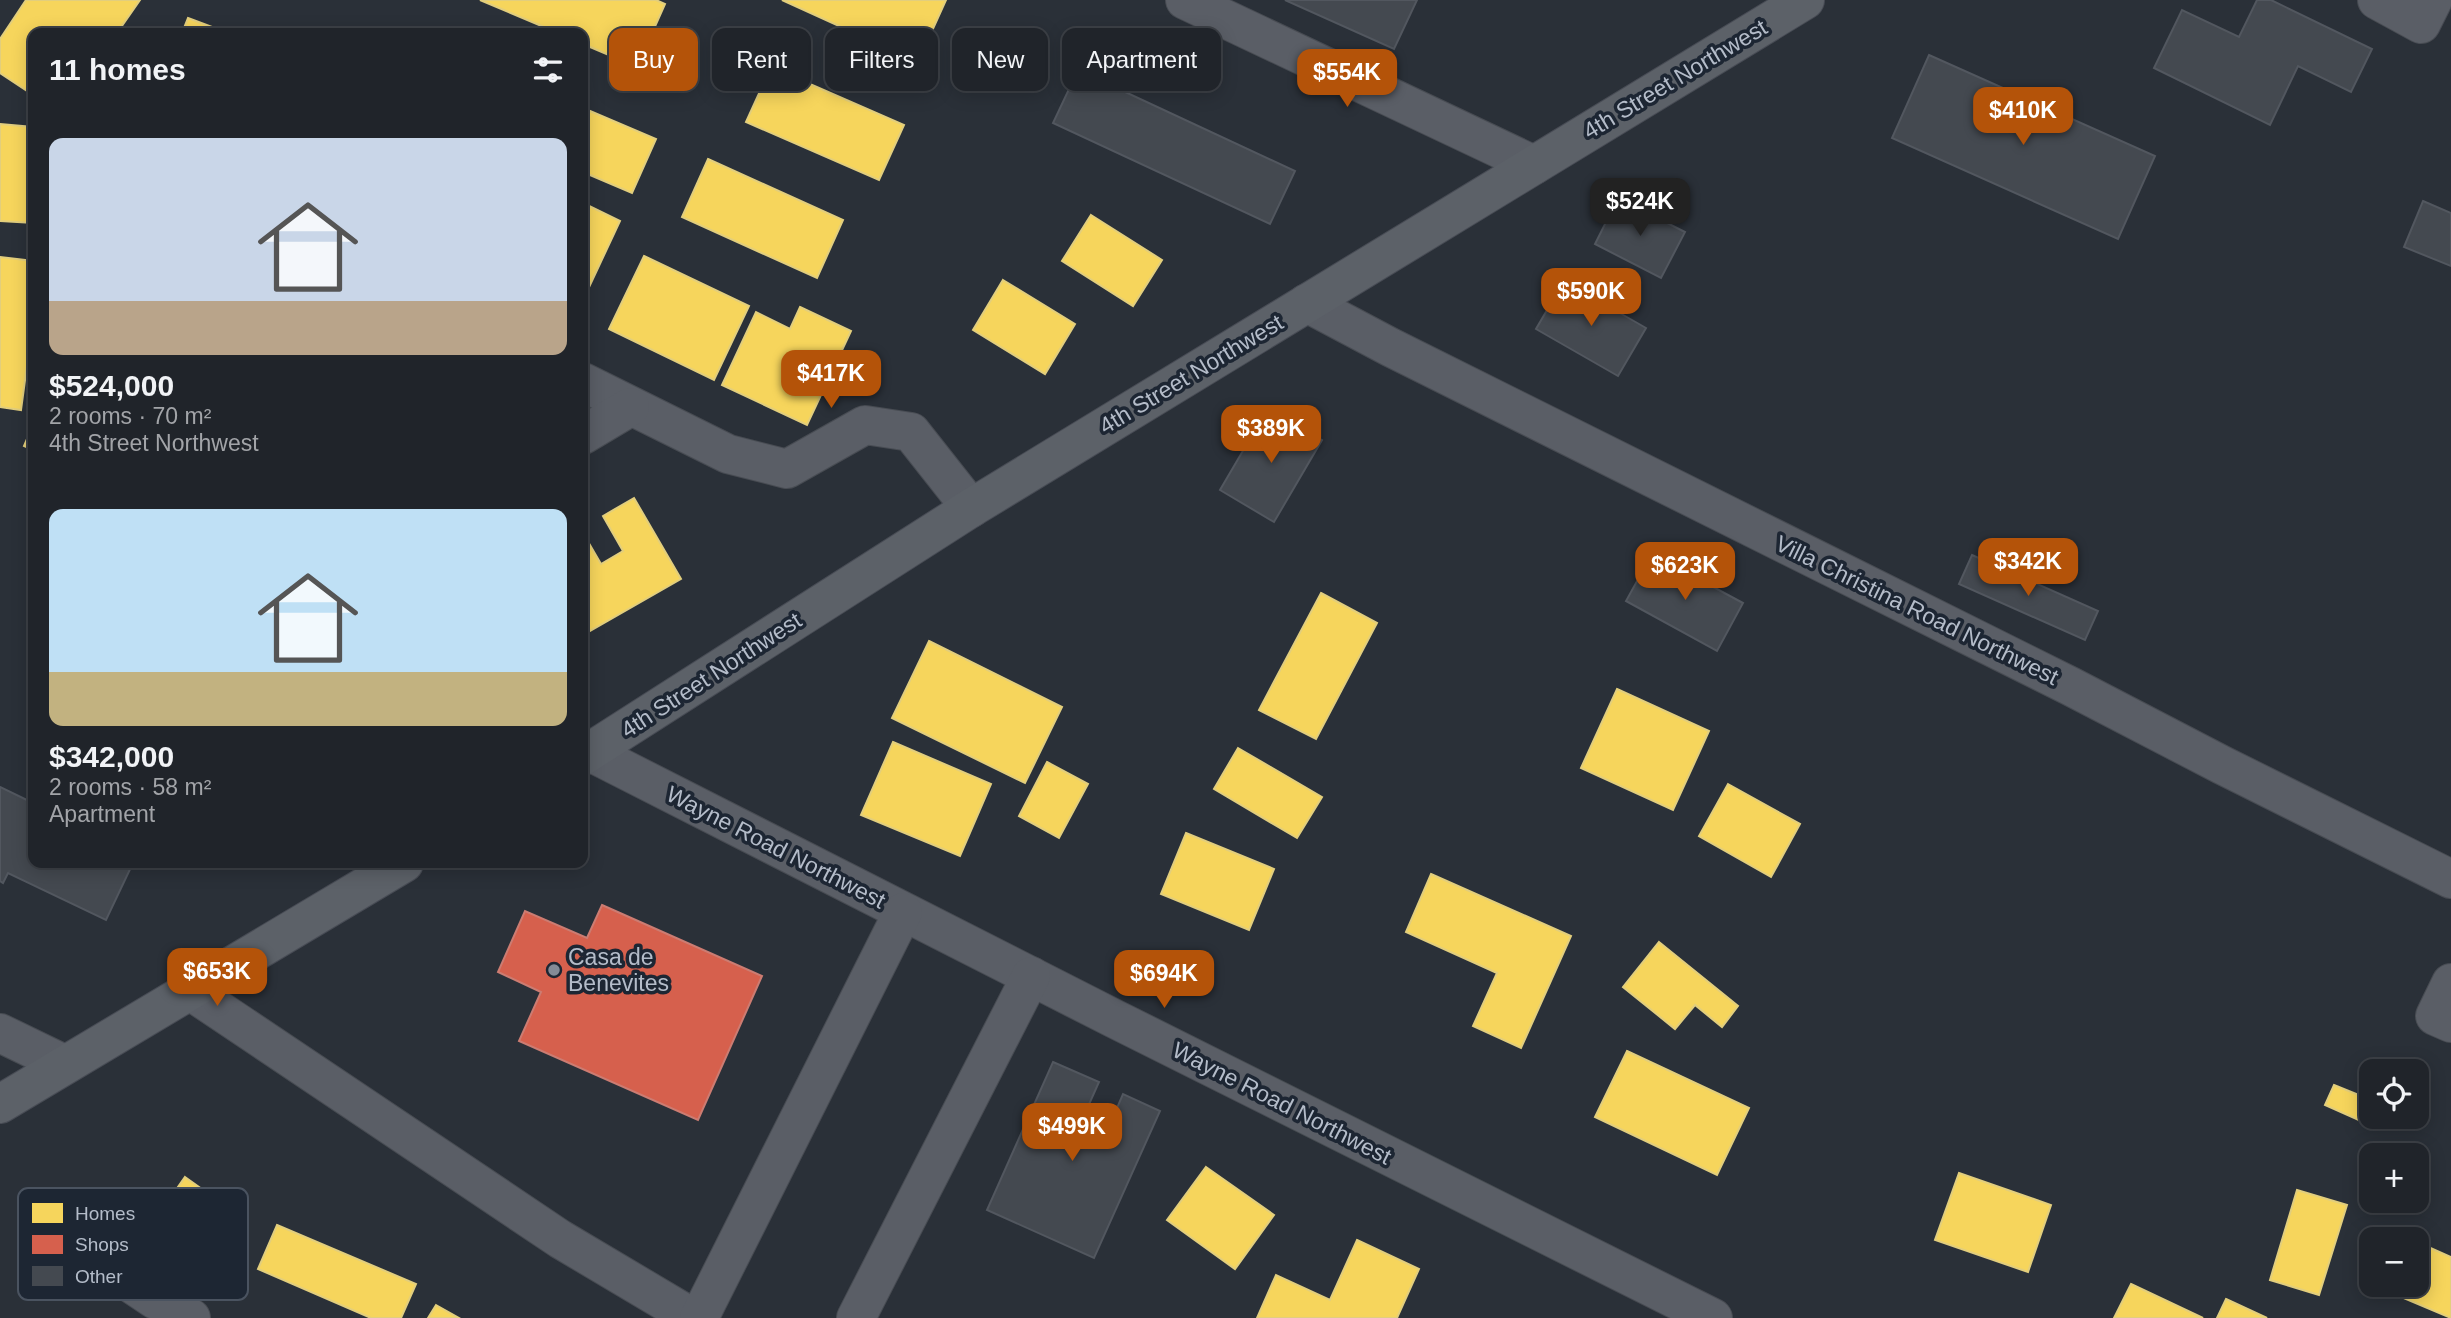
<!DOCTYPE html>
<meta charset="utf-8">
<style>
body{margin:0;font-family:Helvetica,sans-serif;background:#2d3036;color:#f1f3f6;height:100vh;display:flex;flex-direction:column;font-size:26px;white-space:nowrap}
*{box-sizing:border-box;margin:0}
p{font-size:23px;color:#a2a4a8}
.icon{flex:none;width:38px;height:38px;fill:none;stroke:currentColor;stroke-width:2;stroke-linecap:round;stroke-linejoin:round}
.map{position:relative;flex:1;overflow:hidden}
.drawer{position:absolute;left:28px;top:28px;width:560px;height:840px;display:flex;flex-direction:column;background:#20242a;border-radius:14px;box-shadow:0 4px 18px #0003,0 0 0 2px #3d4147}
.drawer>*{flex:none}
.guide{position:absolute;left:609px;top:28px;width:665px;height:63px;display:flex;gap:14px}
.fabs{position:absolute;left:2359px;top:1059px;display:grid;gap:14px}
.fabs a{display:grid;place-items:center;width:70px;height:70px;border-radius:14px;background:#20242a;box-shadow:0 4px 18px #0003,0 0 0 2px #3d4147;font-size:35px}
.price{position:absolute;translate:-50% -60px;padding:0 16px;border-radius:14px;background:#b45309;color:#fff;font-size:23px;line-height:46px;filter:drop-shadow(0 2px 4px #0008)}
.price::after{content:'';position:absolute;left:50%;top:42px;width:21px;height:16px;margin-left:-10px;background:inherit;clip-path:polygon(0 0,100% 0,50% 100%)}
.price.current{background:#222;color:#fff}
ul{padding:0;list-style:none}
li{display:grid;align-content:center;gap:14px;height:371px;padding:0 21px}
li span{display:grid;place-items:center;height:217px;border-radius:14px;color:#555}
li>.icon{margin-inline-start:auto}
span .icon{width:126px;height:126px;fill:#fffc;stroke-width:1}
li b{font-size:30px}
h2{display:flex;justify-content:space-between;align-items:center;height:84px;padding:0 21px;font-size:30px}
.chip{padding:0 24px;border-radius:14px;background:#20242a;box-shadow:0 4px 18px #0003,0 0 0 2px #3d4147;font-size:24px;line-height:63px}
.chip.current{background:#b45309;color:#fff}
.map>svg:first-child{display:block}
.homes{fill:#f6d55c;stroke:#e2ce7d;stroke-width:2}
.shops{fill:#d6604d;stroke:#cc7c72;stroke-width:2}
.building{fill:#444950;stroke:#52575f;stroke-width:2}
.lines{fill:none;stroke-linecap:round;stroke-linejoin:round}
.minor-casing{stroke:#484c53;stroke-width:40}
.major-casing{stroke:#484c55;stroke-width:40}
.minor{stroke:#5a5e66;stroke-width:38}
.major{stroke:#5c6168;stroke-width:38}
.poi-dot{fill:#848b96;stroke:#1d2633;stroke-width:2.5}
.labels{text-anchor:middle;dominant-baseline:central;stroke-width:7;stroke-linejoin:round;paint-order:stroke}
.street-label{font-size:23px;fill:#b4bcc9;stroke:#1d2633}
.poi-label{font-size:23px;fill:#b4bcc9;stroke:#1d2633;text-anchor:start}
.key{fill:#1d2633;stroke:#4a5360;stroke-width:2}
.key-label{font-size:19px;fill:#b4bcc9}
</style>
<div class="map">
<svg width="2451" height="1318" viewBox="0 0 2451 1318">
<rect width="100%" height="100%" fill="#2a3038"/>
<g class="homes">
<polygon points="26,0 140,0 117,33 33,33 33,95 0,73 0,39"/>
<polygon points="480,0 656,0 665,4 637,67 583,44 583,33 558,33"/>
<polygon points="782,0 946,0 918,62"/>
<polygon points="188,18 228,33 182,33"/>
<polygon points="771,67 904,125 879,180 746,122"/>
<polygon points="583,108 656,139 632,193 583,172"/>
<polygon points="0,124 33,127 33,223 0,221"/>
<polygon points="708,159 843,220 817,278 682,217"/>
<polygon points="583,203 620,221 583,300"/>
<polygon points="1091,215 1162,260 1133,306 1062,261"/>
<polygon points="644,256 749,306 714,380 609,329"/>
<polygon points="0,257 33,261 33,321 21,410 0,407"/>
<polygon points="1003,280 1075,324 1045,374 973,330"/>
<polygon points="800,307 851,331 807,425 722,385 756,312 790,329"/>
<polygon points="33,425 33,450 24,446"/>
<polygon points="634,498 681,579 588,632 583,622 583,533 601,564 623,551 603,516"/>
<polygon points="1321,593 1377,623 1316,739 1259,710"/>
<polygon points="929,641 1062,707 1025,783 892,718"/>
<polygon points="1617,689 1709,731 1673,810 1581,768"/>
<polygon points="893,742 991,784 960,856 861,815"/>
<polygon points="1238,748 1322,797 1297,838 1214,789"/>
<polygon points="1047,762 1088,784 1059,838 1019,816"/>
<polygon points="1728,784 1800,824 1771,877 1699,836"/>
<polygon points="1186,833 1274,869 1249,930 1161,894"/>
<polygon points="1431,874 1571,936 1521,1048 1473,1026 1497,973 1406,932"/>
<polygon points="1659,942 1738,1006 1722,1027 1695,1005 1675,1029 1623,987"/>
<polygon points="1627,1051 1749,1108 1717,1175 1595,1117"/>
<polygon points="2334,1085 2371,1100 2371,1116 2376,1116 2372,1126 2325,1105"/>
<polygon points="1206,1167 1274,1215 1235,1269 1167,1220"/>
<polygon points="1959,1173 2051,1205 2028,1272 1935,1240"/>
<polygon points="185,1177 237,1214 209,1253 157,1217"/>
<polygon points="2297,1190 2347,1205 2319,1295 2270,1280"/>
<polygon points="277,1225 416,1284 401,1318 371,1318 258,1269"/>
<polygon points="1357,1240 1419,1269 1397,1318 1257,1318 1276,1275 1330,1300"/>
<polygon points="2417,1242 2451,1257 2451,1318 2394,1294 2398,1284 2417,1284"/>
<polygon points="2131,1284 2203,1318 2114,1318"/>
<polygon points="2226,1299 2267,1318 2217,1318"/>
<polygon points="436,1305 459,1318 428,1318"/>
</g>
<polygon class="shops" points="602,905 762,976 698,1120 519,1041 541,992 498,972 525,911 587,938"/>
<g class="building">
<polygon points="1285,0 1417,0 1394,49"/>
<polygon points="2257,0 2271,0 2372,49 2351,92 2298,66 2270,125 2154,68 2182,10 2239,37"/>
<polygon points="1929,55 2155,156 2118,239 1892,138"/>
<polygon points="1078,70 1295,171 1270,224 1053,123"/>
<polygon points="1618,198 1685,232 1661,278 1595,244"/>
<polygon points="2423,201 2451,213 2451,266 2404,247"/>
<polygon points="1564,281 1646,328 1618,376 1536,329"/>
<polygon points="1268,408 1322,440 1274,522 1220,490"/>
<polygon points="1652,554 1743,603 1717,651 1626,601"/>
<polygon points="1972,555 2098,611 2085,640 1959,584"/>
<polygon points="0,787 33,803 33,863 133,863 106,920 8,873 3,883 0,881"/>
<polygon points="1053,1062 1099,1082 1086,1111 1111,1122 1123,1094 1160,1111 1094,1258 987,1210"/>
</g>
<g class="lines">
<defs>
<g id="minor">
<polyline points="1185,0 1534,165"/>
<polyline points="2377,0 2421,24 2433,0"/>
<polyline points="1307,303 1390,347 2070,686 2222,765 2451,879"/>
<polyline points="583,382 728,454 787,469 865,425 911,432 971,508"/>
<polyline points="583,435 630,407"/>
<polyline points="590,752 1115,1019 1713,1318"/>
<polyline points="2451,983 2435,1016 2451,1023"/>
<polyline points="189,990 560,1239 693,1318"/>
<polyline points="0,1033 64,1064"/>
<polyline points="78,1248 154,1299 191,1318"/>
<polyline points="699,1318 903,912"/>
<polyline points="856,1318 1031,976"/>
</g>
<g id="major">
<polyline points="583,756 971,508 1805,0"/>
<polyline points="0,1104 404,863"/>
</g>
</defs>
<use href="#minor" class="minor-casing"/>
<use href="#major" class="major-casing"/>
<use href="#minor" class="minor"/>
<use href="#major" class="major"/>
</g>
<circle class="poi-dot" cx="554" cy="970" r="7"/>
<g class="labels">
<g class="street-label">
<text transform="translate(1675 79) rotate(-31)">4th Street Northwest</text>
<text transform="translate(1191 374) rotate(-31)">4th Street Northwest</text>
<text transform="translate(1917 610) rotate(26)">Villa Christina Road Northwest</text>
<text transform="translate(711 675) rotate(-33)">4th Street Northwest</text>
<text transform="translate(776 847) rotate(27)">Wayne Road Northwest</text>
<text transform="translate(1282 1103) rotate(27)">Wayne Road Northwest</text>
</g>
<g class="poi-label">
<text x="568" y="957">Casa de<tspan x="568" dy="26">Benevites</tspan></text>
</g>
</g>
<rect x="18" y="1188" width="230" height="112" rx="10" class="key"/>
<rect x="32" y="1203" width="31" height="20" fill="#f6d55c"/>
<rect x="32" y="1235" width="31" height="19" fill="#d6604d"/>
<rect x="32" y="1266" width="31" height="20" fill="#444950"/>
<g class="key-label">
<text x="75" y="1220">Homes</text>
<text x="75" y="1251">Shops</text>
<text x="75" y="1283">Other</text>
</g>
</svg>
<div class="fabs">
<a><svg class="icon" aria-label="locate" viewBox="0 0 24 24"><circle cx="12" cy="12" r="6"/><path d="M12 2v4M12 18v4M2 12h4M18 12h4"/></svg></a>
<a>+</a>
<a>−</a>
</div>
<b class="price" style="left:1347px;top:109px">$554K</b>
<b class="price" style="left:2023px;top:147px">$410K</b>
<b class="price current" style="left:1640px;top:238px">$524K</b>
<b class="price" style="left:1591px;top:328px">$590K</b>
<b class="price" style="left:831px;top:410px">$417K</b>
<b class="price" style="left:1271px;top:465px">$389K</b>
<b class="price" style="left:2028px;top:598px">$342K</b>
<b class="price" style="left:1685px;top:602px">$623K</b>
<b class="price" style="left:217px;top:1008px">$653K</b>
<b class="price" style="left:1164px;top:1010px">$694K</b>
<b class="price" style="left:1072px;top:1163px">$499K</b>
<div class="guide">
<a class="chip current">Buy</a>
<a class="chip">Rent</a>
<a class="chip">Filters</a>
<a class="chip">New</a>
<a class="chip">Apartment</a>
</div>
<section class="drawer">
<h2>11 homes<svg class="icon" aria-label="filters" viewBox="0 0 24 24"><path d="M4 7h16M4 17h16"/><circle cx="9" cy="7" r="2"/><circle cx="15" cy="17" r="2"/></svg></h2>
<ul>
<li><span style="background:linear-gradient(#c9d6e8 75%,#b9a48a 0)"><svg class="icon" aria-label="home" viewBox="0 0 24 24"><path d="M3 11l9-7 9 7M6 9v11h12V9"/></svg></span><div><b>$524,000</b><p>2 rooms · 70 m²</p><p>4th Street Northwest</p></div></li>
<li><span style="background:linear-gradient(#bfe0f5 75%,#c2b280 0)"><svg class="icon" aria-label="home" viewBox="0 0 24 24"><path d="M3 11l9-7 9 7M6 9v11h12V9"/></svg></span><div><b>$342,000</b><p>2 rooms · 58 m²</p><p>Apartment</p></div></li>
</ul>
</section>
</div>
